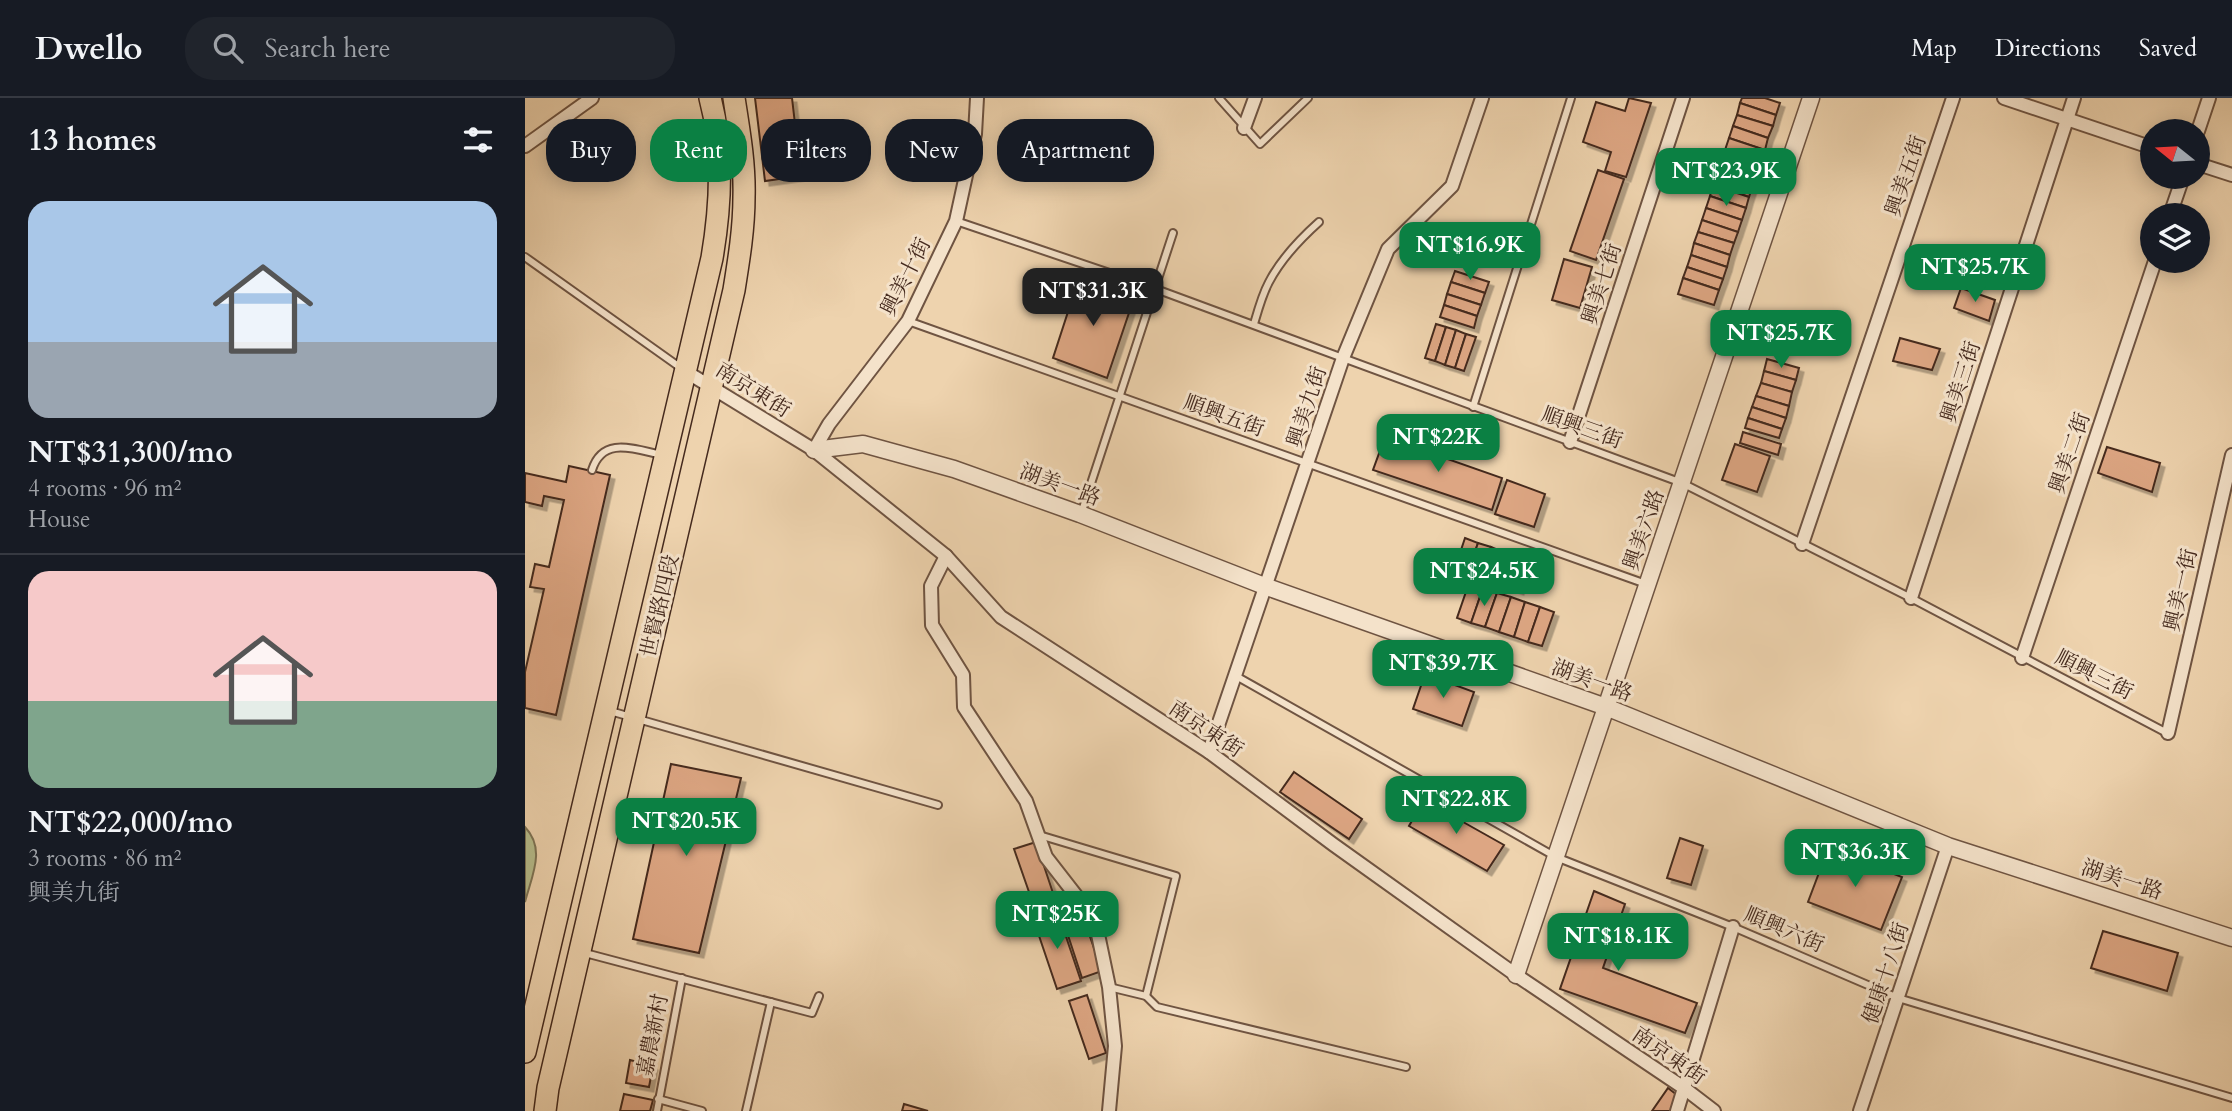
<!DOCTYPE html>
<meta charset="utf-8">
<style>
body{margin:0;font-family:Cardo,"Noto Serif TC",serif;background:#20242c;color:#f1f3f6;height:100vh;display:flex;flex-direction:column;font-size:26px;white-space:nowrap}
*{box-sizing:border-box;margin:0}
p{font-size:23px;color:#9ea1a6}
.icon{flex:none;width:38px;height:38px;fill:none;stroke:currentColor;stroke-width:2;stroke-linecap:round;stroke-linejoin:round}
.map{position:relative;flex:1;overflow:hidden}
.details{display:flex;flex-direction:column;background:#171b24;width:525px}
.details>*{flex:none}
.guide{position:absolute;left:21px;top:21px;width:665px;height:63px;display:flex;gap:14px}
.needle{width:46px;rotate:288deg}
.buttons{position:absolute;left:1615px;top:21px;display:grid;gap:14px}
.buttons a{display:grid;place-items:center;width:70px;height:70px;border-radius:50%;background:#171b24;box-shadow:0 4px 18px #0003;font-size:35px}
.price{position:absolute;translate:-50% -60px;padding:0 16px;border-radius:14px;background:#0b8043;color:#fff;font-size:23px;line-height:46px;filter:drop-shadow(0 2px 4px #0008)}
.price::after{content:'';position:absolute;left:50%;top:42px;width:21px;height:16px;margin-left:-10px;background:inherit;clip-path:polygon(0 0,100% 0,50% 100%)}
.price.active{background:#222;color:#fff}
ul{padding:0;list-style:none}
li{display:grid;align-content:center;gap:14px;height:371px;padding:0 28px}
li+li{border-top:2px solid #363941}
li span{display:grid;place-items:center;height:217px;border-radius:21px;color:#555}
li>.icon{margin-inline-start:auto}
span .icon{width:126px;height:126px;fill:#fffc;stroke-width:1}
li b{font-size:30px}
h2{display:flex;justify-content:space-between;align-items:center;height:84px;padding:0 28px;font-size:30px}
.pill{padding:0 24px;border-radius:28px;background:#171b24;box-shadow:0 4px 18px #0003;font-size:24px;line-height:63px}
.pill.active{background:#0b8043;color:#fff}
header{display:flex;align-items:center;gap:42px;box-sizing:border-box;height:98px;padding:0 35px;background:#171b24;border-bottom:2px solid #363941}
header strong{font-size:33px}
nav{display:flex;gap:38px;margin-inline-start:auto;font-size:24px}
.search{width:490px;height:63px;background:#20242c;display:flex;align-items:center;gap:18px;box-sizing:border-box;padding:0 24px;border-radius:28px;color:#9ea1a6;font-size:26px}
main{display:flex;flex:1;min-height:0}
.map>svg:first-child{display:block}
.green{fill:#b6bd8c;stroke:#7e7455;stroke-width:2}
.building{fill:#dda683;stroke:#452a1e;stroke-width:2;filter:url(#shadow)}
.lines{fill:none;stroke-linecap:round;stroke-linejoin:round}
.service-casing{stroke:#6f5442;stroke-width:10}
.minor-casing{stroke:#6f5442;stroke-width:16}
.tertiary-casing{stroke:#6f5442;stroke-width:19}
.primary-casing{stroke:#452a1e;stroke-width:24}
.service{stroke:#f4e2ca;stroke-width:6}
.minor{stroke:#f4e2ca;stroke-width:12}
.tertiary{stroke:#f4e2ca;stroke-width:16}
.primary{stroke:#eed3ae;stroke-width:21}
.labels{text-anchor:middle;dominant-baseline:central;stroke-width:6;stroke-linejoin:round;paint-order:stroke}
.street-label{font-size:21px;fill:#452a1e;stroke:#f4e2ca}
</style>
<header>
<strong>Dwello</strong>
<div class="search"><svg class="icon" aria-label="search" viewBox="0 0 24 24"><circle cx="10" cy="10" r="6"/><path d="M15 15l6 6"/></svg>Search here</div>
<nav><a>Map</a><a>Directions</a><a>Saved</a></nav>
</header>
<main>
<section class="details">
<h2>13 homes<svg class="icon" aria-label="filters" viewBox="0 0 24 24"><path d="M4 7h16M4 17h16"/><circle cx="9" cy="7" r="2"/><circle cx="15" cy="17" r="2"/></svg></h2>
<ul>
<li><span style="background:linear-gradient(#a9c7e8 65%,#9aa5b1 0)"><svg class="icon" aria-label="home" viewBox="0 0 24 24"><path d="M3 11l9-7 9 7M6 9v11h12V9"/></svg></span><div><b>NT$31,300/mo</b><p>4 rooms · 96 m²</p><p>House</p></div></li>
<li><span style="background:linear-gradient(#f6c9c9 60%,#7fa58c 0)"><svg class="icon" aria-label="home" viewBox="0 0 24 24"><path d="M3 11l9-7 9 7M6 9v11h12V9"/></svg></span><div><b>NT$22,000/mo</b><p>3 rooms · 86 m²</p><p>興美九街</p></div></li>
</ul>
</section>
<div class="map">
<svg width="1707" height="1013" viewBox="0 0 1707 1013">
<defs>
<filter id="shadow"><feDropShadow dx="4.5" dy="4.5" stdDeviation="0" flood-color="#0004"/></filter>
</defs>
<rect width="100%" height="100%" fill="#eed3ae"/>
<filter id="stains"><feTurbulence type="fractalNoise" baseFrequency=".00286" numOctaves="4"/><feColorMatrix values="0 0 0 0 .2 0 0 0 0 .09 0 0 0 0 .02 0 0 0 .5 -.17"/></filter>
<radialGradient id="worn" r=".72"><stop offset=".6" stop-color="#630" stop-opacity="0"/><stop offset="1" stop-color="#630" stop-opacity=".3"/></radialGradient>
<path class="green" d="M0 729C21 751 7 777 0 804Z"/>
<g class="building">
<polygon points="230,0 267,0 276,78 240,83"/>
<polygon points="1104,0 1126,5 1101,79 1080,73 1086,54 1058,44 1071,4 1100,13"/>
<polygon points="1217,0 1240,0 1255,5 1251,17 1215,5"/>
<polygon points="1215,5 1251,17 1248,28 1212,17"/>
<polygon points="1212,17 1248,28 1243,40 1208,28"/>
<polygon points="1208,28 1243,40 1240,52 1204,40"/>
<polygon points="1204,40 1240,52 1236,63 1200,52"/>
<polygon points="1200,52 1236,63 1232,75 1196,63"/>
<polygon points="1196,63 1232,75 1228,87 1193,75"/>
<polygon points="1073,72 1099,81 1071,162 1045,153"/>
<polygon points="1193,75 1228,87 1224,99 1188,87"/>
<polygon points="1188,87 1224,99 1221,110 1185,98"/>
<polygon points="1185,98 1221,110 1217,122 1181,110"/>
<polygon points="1181,110 1217,122 1213,134 1177,122"/>
<polygon points="1177,122 1213,134 1209,145 1173,134"/>
<polygon points="1173,134 1209,145 1205,157 1169,145"/>
<polygon points="1169,145 1205,157 1202,169 1166,157"/>
<polygon points="1166,157 1202,169 1198,181 1162,169"/>
<polygon points="1039,161 1067,169 1055,210 1027,202"/>
<polygon points="1162,169 1198,181 1194,192 1158,180"/>
<polygon points="930,173 964,184 960,195 926,184"/>
<polygon points="554,180 609,200 582,280 528,260"/>
<polygon points="1158,180 1194,192 1189,207 1153,196"/>
<polygon points="926,184 960,195 956,207 922,196"/>
<polygon points="1436,190 1470,202 1464,223 1429,210"/>
<polygon points="922,196 956,207 952,218 919,207"/>
<polygon points="919,207 952,218 949,230 915,219"/>
<polygon points="911,226 921,229 910,263 900,260"/>
<polygon points="921,229 931,232 920,267 910,263"/>
<polygon points="931,232 941,236 930,270 920,267"/>
<polygon points="941,236 951,239 939,273 930,270"/>
<polygon points="1375,240 1415,251 1407,272 1368,263"/>
<polygon points="1242,261 1274,270 1271,282 1239,273"/>
<polygon points="1239,273 1271,282 1267,294 1236,285"/>
<polygon points="1236,285 1267,294 1264,308 1231,298"/>
<polygon points="1231,298 1264,308 1261,320 1227,309"/>
<polygon points="1227,309 1261,320 1257,331 1223,320"/>
<polygon points="1223,320 1257,331 1254,340 1220,330"/>
<polygon points="1218,334 1256,346 1253,357 1215,345"/>
<polygon points="860,339 977,380 967,412 848,372"/>
<polygon points="1210,346 1245,358 1232,394 1197,382"/>
<polygon points="1582,349 1635,365 1627,394 1573,375"/>
<polygon points="44,368 85,377 31,617 0,610 0,574 19,491 5,489 10,466 24,469 39,402 19,398 17,408 0,404 0,375 41,384"/>
<polygon points="982,382 1020,396 1009,429 970,416"/>
<polygon points="940,440 953,445 943,474 930,470"/>
<polygon points="953,445 966,449 956,478 943,474"/>
<polygon points="966,449 978,454 968,483 956,478"/>
<polygon points="978,454 991,458 981,487 968,483"/>
<polygon points="991,458 1004,462 994,492 981,487"/>
<polygon points="944,485 958,490 946,525 932,520"/>
<polygon points="958,490 972,495 960,529 946,525"/>
<polygon points="972,495 986,499 974,534 960,529"/>
<polygon points="986,499 1000,504 989,539 974,534"/>
<polygon points="1000,504 1015,509 1003,544 989,539"/>
<polygon points="1015,509 1029,514 1017,548 1003,544"/>
<polygon points="900,576 949,594 937,628 888,611"/>
<polygon points="146,666 216,680 174,855 108,841"/>
<polygon points="769,674 837,721 824,741 755,694"/>
<polygon points="899,702 979,747 962,773 884,728"/>
<polygon points="1155,740 1178,748 1166,787 1142,780"/>
<polygon points="511,744 532,807 511,814 489,751"/>
<polygon points="1303,751 1377,779 1356,832 1283,804"/>
<polygon points="1069,793 1100,806 1078,870 1172,905 1160,935 1035,891"/>
<polygon points="556,813 577,873 557,880 537,819"/>
<polygon points="533,815 556,883 532,891 509,823"/>
<polygon points="1578,833 1653,855 1642,893 1566,870"/>
<polygon points="562,897 581,955 564,961 544,903"/>
<polygon points="105,962 128,968 124,989 101,985"/>
<polygon points="1143,990 1152,997 1147,1013 1127,1013"/>
<polygon points="99,996 128,1002 125,1013 95,1013"/>
<polygon points="379,1006 403,1013 377,1013"/>
</g>
<g class="lines">
<defs>
<g id="service">
<polyline points="694,0 735,46 783,0"/>
<polyline points="431,123 620,187 1157,385 1386,500 1642,635"/>
<polyline points="0,159 156,270"/>
<polyline points="383,223 1121,486"/>
<path d="M729 226C733 212 737 197 744 184 756 161 775 141 794 124"/>
<polyline points="948,309 1046,0"/>
<path d="M67 372C78 337 111 352 138 357"/>
<polyline points="556,416 648,135"/>
<polyline points="711,578 1031,759 1208,829 1373,900 1707,1000"/>
<polyline points="85,613 413,707"/>
<polyline points="514,737 651,778 621,898"/>
<polyline points="60,855 287,915 294,898"/>
<polyline points="584,889 621,898 632,909 881,969"/>
<polyline points="133,1001 177,1013"/>
<polyline points="132,1013 157,880"/>
<polyline points="221,1013 246,904"/>
</g>
<g id="minor">
<polyline points="1479,0 1628,50"/>
<polyline points="719,30 730,0"/>
<polyline points="1673,33 1684,0"/>
<polyline points="0,48 67,0"/>
<polyline points="1673,66 1707,77"/>
<polyline points="1645,117 1658,79"/>
<polyline points="160,273 289,352 421,458 476,519 684,654 809,747 991,877 1159,990 1189,1013"/>
<polyline points="1045,344 1158,0"/>
<polyline points="289,352 304,326 383,223 431,123 450,36 452,0"/>
<polyline points="1277,446 1428,0"/>
<polyline points="421,458 406,488 407,527 438,577 439,609 501,703 521,759 570,822 584,889 590,948 584,1013"/>
<polyline points="1386,500 1549,0"/>
<polyline points="1497,560 1630,163"/>
<polyline points="1643,635 1707,357"/>
<polyline points="684,654 818,260 863,151 927,88 957,0"/>
<polyline points="1152,1013 1208,829"/>
<polyline points="1335,1013 1423,748"/>
</g>
<g id="tertiary">
<polyline points="289,352 338,346 429,371 555,416 742,489 1081,609 1423,748 1707,840"/>
<polyline points="991,877 1286,0"/>
</g>
<g id="primary">
<path d="M0 954 187 160C196 107 199 52 185 0"/>
<path d="M20 1013 23 990 209 192C214 161 219 130 219 99 220 66 214 32 209 0"/>
</g>
</defs>
<use href="#service" class="service-casing"/>
<use href="#minor" class="minor-casing"/>
<use href="#tertiary" class="tertiary-casing"/>
<use href="#primary" class="primary-casing"/>
<use href="#service" class="service"/>
<use href="#minor" class="minor"/>
<use href="#tertiary" class="tertiary"/>
<use href="#primary" class="primary"/>
</g>
<g class="labels">
<g class="street-label">
<text transform="translate(1381 78) rotate(-71)">興美五街</text>
<text transform="translate(381 179) rotate(-63)">興美十街</text>
<text transform="translate(1077 186) rotate(-72)">興美七街</text>
<text transform="translate(1436 284) rotate(-72)">興美三街</text>
<text transform="translate(228 292) rotate(32)">南京東街</text>
<text transform="translate(782 309) rotate(-72)">興美九街</text>
<text transform="translate(699 318) rotate(20)">順興五街</text>
<text transform="translate(1057 330) rotate(20)">順興三街</text>
<text transform="translate(1545 355) rotate(-71)">興美二街</text>
<text transform="translate(535 387) rotate(20)">湖美一路</text>
<text transform="translate(1119 432) rotate(-71)">興美六路</text>
<text transform="translate(1656 492) rotate(-77)">興美一街</text>
<text transform="translate(135 508) rotate(-77)">世賢路四段</text>
<text transform="translate(1569 577) rotate(27)">順興三街</text>
<text transform="translate(1067 583) rotate(20)">湖美一路</text>
<text transform="translate(681 631) rotate(34)">南京東街</text>
<text transform="translate(1597 782) rotate(18)">湖美一路</text>
<text transform="translate(1259 832) rotate(23)">順興六街</text>
<text transform="translate(1361 875) rotate(-72)">健康十八街</text>
<text transform="translate(128 937) rotate(-79)">嘉農新村</text>
<text transform="translate(1144 958) rotate(35)">南京東街</text>
</g>
</g>
<rect width="100%" height="100%" filter="url(#stains)"/>
<rect width="100%" height="100%" fill="url(#worn)"/>
</svg>
<div class="buttons">
<a><svg class="needle" viewBox="-14 -14 28 28"><path d="M0-13l5 13h-10z" fill="#e53935"/><path d="M0 13l5-13h-10z" fill="#9ea1a6"/></svg></a>
<a><svg class="icon" aria-label="layers" viewBox="0 0 24 24"><path d="M12 4l9 5-9 5-9-5zM3 14l9 5 9-5"/></svg></a>
</div>
<b class="price" style="left:1201px;top:110px">NT$23.9K</b>
<b class="price" style="left:945px;top:184px">NT$16.9K</b>
<b class="price" style="left:1450px;top:206px">NT$25.7K</b>
<b class="price active" style="left:568px;top:230px">NT$31.3K</b>
<b class="price" style="left:1256px;top:272px">NT$25.7K</b>
<b class="price" style="left:913px;top:376px">NT$22K</b>
<b class="price" style="left:959px;top:510px">NT$24.5K</b>
<b class="price" style="left:918px;top:602px">NT$39.7K</b>
<b class="price" style="left:931px;top:738px">NT$22.8K</b>
<b class="price" style="left:161px;top:760px">NT$20.5K</b>
<b class="price" style="left:1330px;top:791px">NT$36.3K</b>
<b class="price" style="left:532px;top:853px">NT$25K</b>
<b class="price" style="left:1093px;top:875px">NT$18.1K</b>
<div class="guide">
<a class="pill">Buy</a>
<a class="pill active">Rent</a>
<a class="pill">Filters</a>
<a class="pill">New</a>
<a class="pill">Apartment</a>
</div>
</div>
</main>
